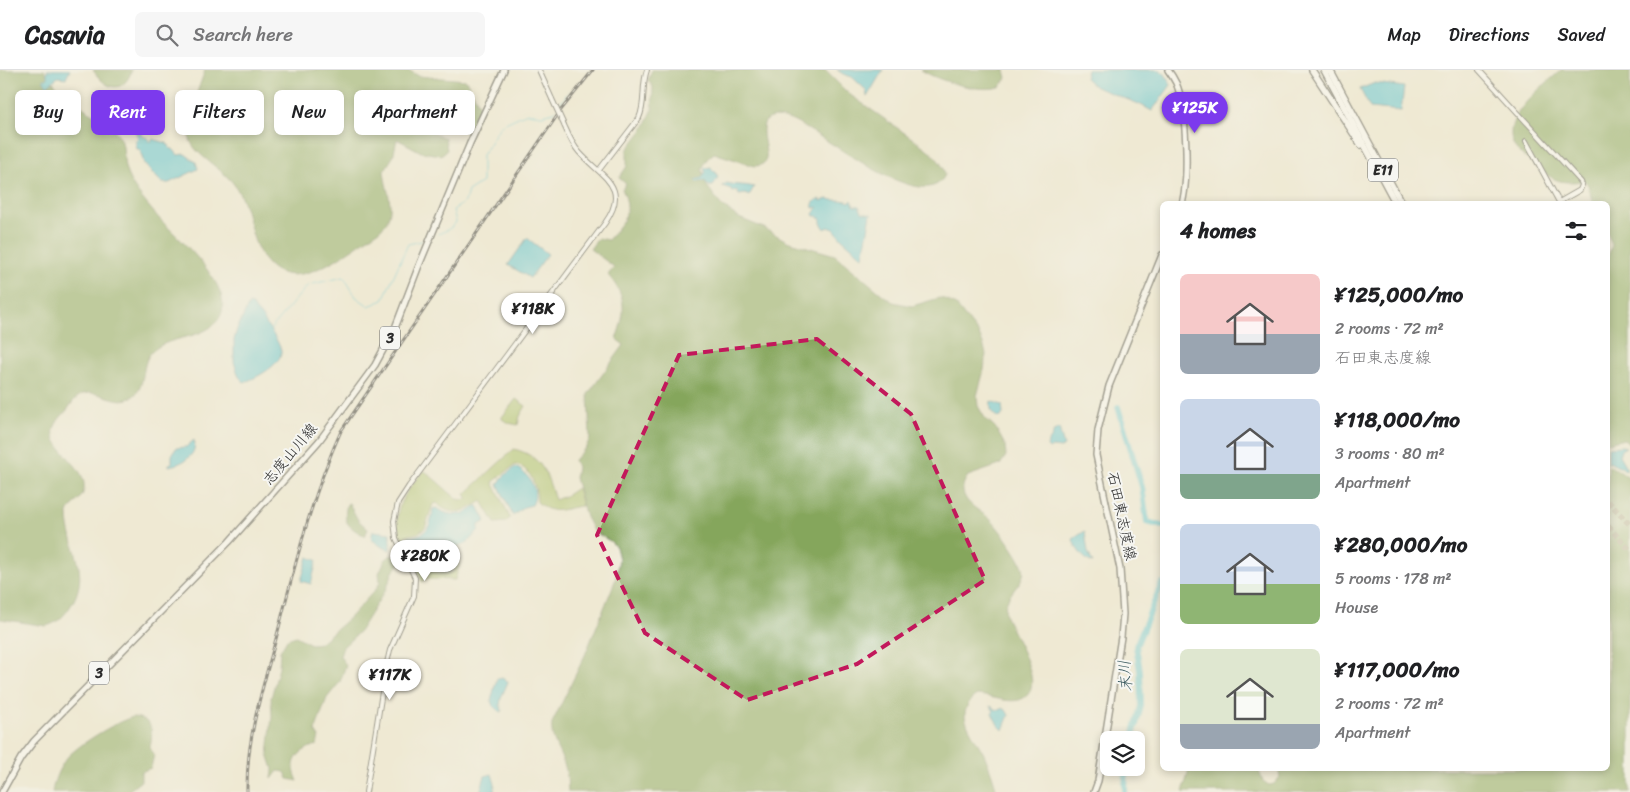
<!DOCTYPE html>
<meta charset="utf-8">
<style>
body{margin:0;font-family:Sriracha,"Klee One",sans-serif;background:#f6f6f6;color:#202124;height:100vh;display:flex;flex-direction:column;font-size:19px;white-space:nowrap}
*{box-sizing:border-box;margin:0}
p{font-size:16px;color:#757577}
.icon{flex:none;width:28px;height:28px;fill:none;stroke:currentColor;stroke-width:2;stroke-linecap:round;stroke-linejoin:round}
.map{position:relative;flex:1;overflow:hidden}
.sheet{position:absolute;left:1160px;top:131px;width:450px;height:570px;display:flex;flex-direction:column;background:#fff;border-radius:8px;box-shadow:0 2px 8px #0003}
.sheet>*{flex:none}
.top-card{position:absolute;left:15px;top:20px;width:475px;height:45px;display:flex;gap:10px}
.fabs{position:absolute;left:1100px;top:661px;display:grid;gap:10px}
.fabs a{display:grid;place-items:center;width:45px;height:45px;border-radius:8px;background:#fff;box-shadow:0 2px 8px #0003;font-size:25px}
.price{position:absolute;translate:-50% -42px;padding:0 11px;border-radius:18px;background:#fff;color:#222;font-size:16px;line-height:32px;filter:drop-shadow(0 1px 2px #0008)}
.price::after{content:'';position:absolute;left:50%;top:30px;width:15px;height:11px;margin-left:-8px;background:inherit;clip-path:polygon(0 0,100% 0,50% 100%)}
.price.current{background:#7c3aed;color:#fff}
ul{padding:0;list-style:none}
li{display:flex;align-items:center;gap:15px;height:125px;padding:0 20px}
li span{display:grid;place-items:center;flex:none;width:140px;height:100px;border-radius:8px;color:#555}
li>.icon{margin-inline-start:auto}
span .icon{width:60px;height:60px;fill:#fffc;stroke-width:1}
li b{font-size:21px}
h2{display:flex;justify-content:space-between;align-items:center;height:60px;padding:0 20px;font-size:21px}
.chip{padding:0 18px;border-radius:8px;background:#fff;box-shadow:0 2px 8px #0003;font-size:18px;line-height:45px}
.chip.current{background:#7c3aed;color:#fff}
header{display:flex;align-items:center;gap:30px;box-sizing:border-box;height:70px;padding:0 25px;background:#fff;border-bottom:1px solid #e0e0e0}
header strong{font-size:24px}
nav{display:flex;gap:28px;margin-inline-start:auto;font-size:18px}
.search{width:350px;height:45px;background:#f6f6f6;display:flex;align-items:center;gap:12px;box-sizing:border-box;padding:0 18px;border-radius:8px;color:#757577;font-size:19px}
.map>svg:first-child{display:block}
.green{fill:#a7c066;stroke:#697648}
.forest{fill:#85a65b;stroke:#586843}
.water{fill:#59c4d4;stroke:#427880}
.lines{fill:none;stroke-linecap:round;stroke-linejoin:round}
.stream{stroke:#59c4d4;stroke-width:1}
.river{stroke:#59c4d4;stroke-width:6}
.highway-tunnel{stroke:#c8c3b1;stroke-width:5.5;stroke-dasharray:5.5 3;stroke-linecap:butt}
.minor-casing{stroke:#484844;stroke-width:6}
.major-casing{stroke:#484844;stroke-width:8}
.highway-casing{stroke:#484844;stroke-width:8}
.minor{stroke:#fff;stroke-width:4}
.major{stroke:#fff;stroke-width:5}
.highway{stroke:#fff;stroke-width:5.5}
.rail-casing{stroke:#2b2b2b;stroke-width:3}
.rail{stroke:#f6f6f2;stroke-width:1;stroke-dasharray:4;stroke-linecap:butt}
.minor-bridge-casing{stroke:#484844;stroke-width:6;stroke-linecap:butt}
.minor-bridge{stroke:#fff;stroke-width:4}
.marked{fill:none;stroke:#c2185b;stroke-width:4;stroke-dasharray:10 6;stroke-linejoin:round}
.labels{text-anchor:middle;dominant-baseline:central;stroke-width:4;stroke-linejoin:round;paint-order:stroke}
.shield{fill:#f6f6f2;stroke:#686867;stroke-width:1}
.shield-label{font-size:14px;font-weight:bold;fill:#2b2b2b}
.street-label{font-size:15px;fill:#2b2b2b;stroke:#f6f6f2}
.water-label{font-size:16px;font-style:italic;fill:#39595e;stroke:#f6f6f2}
</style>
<header>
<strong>Casavia</strong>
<div class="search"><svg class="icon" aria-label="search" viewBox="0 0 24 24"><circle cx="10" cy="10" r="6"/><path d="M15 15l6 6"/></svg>Search here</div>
<nav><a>Map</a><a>Directions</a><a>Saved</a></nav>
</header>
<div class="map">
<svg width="1630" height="722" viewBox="0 0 1630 722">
<rect width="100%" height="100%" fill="#f6f6f2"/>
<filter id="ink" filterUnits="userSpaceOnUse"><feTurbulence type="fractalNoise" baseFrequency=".02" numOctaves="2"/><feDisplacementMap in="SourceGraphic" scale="10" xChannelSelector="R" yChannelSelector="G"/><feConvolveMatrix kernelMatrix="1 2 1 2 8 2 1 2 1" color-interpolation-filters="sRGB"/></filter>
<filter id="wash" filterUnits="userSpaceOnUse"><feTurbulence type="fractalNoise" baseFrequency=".0096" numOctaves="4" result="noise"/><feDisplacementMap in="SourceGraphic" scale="20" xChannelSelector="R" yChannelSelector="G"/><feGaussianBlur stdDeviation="1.12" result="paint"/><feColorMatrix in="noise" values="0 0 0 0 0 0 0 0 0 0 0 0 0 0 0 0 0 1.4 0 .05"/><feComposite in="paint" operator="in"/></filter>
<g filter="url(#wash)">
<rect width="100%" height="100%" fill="#efe9d3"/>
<g class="green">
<polygon points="516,329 526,336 520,346 518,355 508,353 502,349 502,347"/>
<path d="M514 379C543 386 547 405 555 430L565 426 577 418 582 436C561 438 555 447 537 432 537 419 532 397 515 395L493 412 510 448 506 452 495 453 482 431C467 441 451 448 437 433L433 434 425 458 418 463 405 466 415 493C419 498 448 507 453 501 455 499 456 493 457 490L460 494 455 510 425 509 422 512C411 487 387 460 402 431 407 420 415 411 422 402L425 401 457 429 463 430 468 429 465 424Z"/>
</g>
<g class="forest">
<path d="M0 0H44C61 28 95 42 118 64 125 72 123 87 125 97 129 115 146 133 158 147 176 167 241 220 218 250 203 270 172 265 154 280 139 291 148 317 132 327 117 337 97 317 81 325 75 328 71 334 68 339 64 344 59 348 56 354 43 377 88 394 84 419 83 430 72 433 68 443 68 478 93 503 70 537 64 546 58 553 46 556L0 549Z"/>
<path d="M93 0H132C123 26 105 19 93 0Z"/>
<path d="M205 0H408L419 6 466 10 481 38 471 63 443 57V46L428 30 405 41 414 54 445 68 447 80 441 85 421 82 397 69 393 87 384 101C386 124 399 141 380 160 345 183 283 238 257 177 249 159 248 137 237 119 230 107 218 99 207 90 200 84 191 77 189 66 186 48 199 18 205 0Z"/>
<path d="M652 0H825L849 24 926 78C935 86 943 93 945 105 924 151 814 54 784 48 749 41 769 78 766 89 764 95 759 96 754 96L714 83 707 89 702 99 707 116 721 135 739 148 764 158 787 171 835 185 883 225 893 232 912 236 939 228 944 229 956 235 979 264 984 277 986 284 984 300 977 326 978 336 985 348 995 357 1005 375 1006 386 1000 395 968 406C963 413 961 419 965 427 970 437 983 442 991 450 999 458 1020 487 1023 497 1028 514 1000 525 1006 545 1011 564 1052 620 1019 630 1006 633 991 626 977 625 971 628 965 637 965 645 965 655 979 674 984 684 989 696 994 709 997 722H568C567 713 568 703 564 694 559 680 550 669 552 653L585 585 615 511 619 489 616 477 610 471 593 461 586 447 575 408 577 397 574 390 586 377 590 368 588 324 624 275 616 269C626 242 627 227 608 205L614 197 590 179 598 168 608 170C622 153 634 143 622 119L626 114 619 108 627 96V80L644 58 652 41 653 17 648 10Z"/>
<path d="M921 0H1005L1007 8 1000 17C978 23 939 11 921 0Z"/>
<path d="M1561 0H1630V374L1624 369 1608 373V186L1612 175 1608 165V134H1593L1588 115 1585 111C1557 114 1555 111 1533 94 1527 88 1518 83 1514 76 1499 47 1543 17 1561 0Z"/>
<polygon points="1608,396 1616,399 1630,409 1630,722 1183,722 1189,699 1258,699 1263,711 1269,715 1274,714 1280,707 1278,699 1608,699"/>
<path d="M349 433 358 450 368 459 365 466C349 457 342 454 347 434Z"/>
<path d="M391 485 402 491 393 502 386 519 359 562 343 577 340 586 346 595 340 612 327 628 315 661 319 667 317 675C308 677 295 684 294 695 293 699 296 706 298 711L288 709 285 702 278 701 272 709 273 699 268 684 272 646 271 628 279 597 280 581 287 569 296 566 311 574 320 573 349 548 376 519 380 512 379 503 385 490Z"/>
<path d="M133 647C154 649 153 662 150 678L154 685 151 698 141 702V711L127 722H52C54 710 58 700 65 690 75 676 117 651 133 647Z"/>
</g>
<g class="water">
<polygon points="47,0 70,0 66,8 58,7 47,16 43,9 47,9"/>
<polygon points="837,0 883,0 867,27 866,20 852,7 843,4"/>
<polygon points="1087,0 1160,0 1165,4 1171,15 1152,41 1139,34 1095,17 1085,8"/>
<polygon points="1375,13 1404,17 1401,41 1370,38 1360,19"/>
<polygon points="135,61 139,63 141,62 141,65 149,69 150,72 153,69 167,73 167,75 169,75 170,79 173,79 178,85 185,84 196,92 198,99 169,113 162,113 144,94 140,80 136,78 136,70 138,68"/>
<polygon points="711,97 713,101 715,101 718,107 713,116 709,116 705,111 697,112 694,110 702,108 706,101 704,100 705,98"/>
<path d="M727 113C736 116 745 114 754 117L749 126 746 124 739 125 736 120 732 122 731 119 722 116Z"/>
<path d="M820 129 821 131 827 129C836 131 842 129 850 132L852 130 854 136H859L862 142 871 144 863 187 842 169 834 159 828 157 825 159 821 153V150L818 146H814L813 144 818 137 813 138C812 133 815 130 820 129Z"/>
<polygon points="527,168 548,184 530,208 508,195"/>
<path d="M249 234 253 235C255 241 261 244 264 250 269 259 279 271 281 281 283 294 255 309 244 312L239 307 234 292V270L237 259Z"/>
<path d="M991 331 1002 335 1003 344 1000 348C991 345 990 339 991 331Z"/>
<polygon points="1059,358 1064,376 1061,378 1052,377 1049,379 1047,377 1048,372 1051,369 1054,361"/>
<path d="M194 370C198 386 182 394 169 396V394L172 393V385L176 378 186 377Z"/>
<polygon points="1622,376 1626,377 1621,380 1619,385 1627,399 1625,401 1622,397 1619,397 1609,392 1608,394 1608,377"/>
<path d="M515 397C529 403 540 421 532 435L524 437 513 446 498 414 503 407Z"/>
<path d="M476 436H478L486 451 479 455V460L466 474 461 475 457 477 459 483 450 501 448 502C417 496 418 498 408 467 427 465 431 457 433 439L436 438C450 447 463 447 476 436Z"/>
<polygon points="373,461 390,463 390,480 382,477 371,469"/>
<path d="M1085 461 1088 482 1093 493C1085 491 1074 477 1073 469Z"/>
<polygon points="308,487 317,490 311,514 301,511"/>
<polygon points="497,608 499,609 502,608 508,612 501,628 500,636 501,636 502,641 500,642 493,636 491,631"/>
<polygon points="990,636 993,637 994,639 1001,640 1002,638 1006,640 1009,645 1003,660 998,655 992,643 994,641"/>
<polygon points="492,704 495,714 494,722 480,722 485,706"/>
</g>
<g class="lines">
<g class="stream">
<polyline points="558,37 569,21"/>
<path d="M438 164C445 161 452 159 456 152L453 140 465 132 468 121 482 112V85L501 55 527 43 542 45 554 42 556 40"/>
<polyline points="269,261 308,215 344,207 356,227 369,236 383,230 408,174 422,171"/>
</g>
<g class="river">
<polyline points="1118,337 1142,417 1147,452 1162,456"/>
<polyline points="1132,670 1141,636 1140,601 1136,576 1162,513"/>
<polyline points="1125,722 1126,698"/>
</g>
</g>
</g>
<g filter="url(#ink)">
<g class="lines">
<g class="highway-tunnel">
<polyline points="1608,431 1630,455"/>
<polyline points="1608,456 1630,480"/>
</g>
<defs>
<g id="minor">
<polyline points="539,0 552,29"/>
<polyline points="1479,0 1581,112 1582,115 1580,120 1559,132 1526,71"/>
<path d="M599 100 639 48C646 33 641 16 647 0"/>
<path d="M366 722 386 597 390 580 414 526 415 508 396 468 394 451 398 433 409 416 605 153C631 116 601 107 579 82 572 74 568 64 564 55"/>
</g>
<g id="major">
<path d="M1168 0C1171 4 1174 9 1176 13 1187 38 1189 107 1182 134"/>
<polyline points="2,722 21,688 34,671 229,472 319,371 375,295 395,258 418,198 470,73 504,0"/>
<polyline points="1094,722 1098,711 1121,567 1123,544 1120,499 1096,385 1098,360 1109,316 1162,185"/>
</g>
<g id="highway">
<polyline points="1312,0 1361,75"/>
<polyline points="1324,0 1396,134"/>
<polyline points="1330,0 1402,134"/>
</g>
</defs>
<use href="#minor" class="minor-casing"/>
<use href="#major" class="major-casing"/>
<use href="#highway" class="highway-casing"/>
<use href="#minor" class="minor"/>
<use href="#major" class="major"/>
<use href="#highway" class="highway"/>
<defs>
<path id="rail" d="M247 722C246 668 263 617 277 565 295 496 311 427 341 361L561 40 593 0"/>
</defs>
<use href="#rail" class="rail-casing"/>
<use href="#rail" class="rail"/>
<defs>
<polyline id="minor-bridge" points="552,29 564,55"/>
</defs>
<use href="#minor-bridge" class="minor-bridge-casing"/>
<use href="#minor-bridge" class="minor-bridge"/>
</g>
</g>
<path d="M0 0H1630V722H0ZM817 269 911 344 985 510 857 594 747 630 645 563 597 465 679 285Z" fill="#efe9d3" fill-opacity=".55" fill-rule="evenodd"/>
<path class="marked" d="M817 269 911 344 985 510 857 594 747 630 645 563 597 465 679 285Z"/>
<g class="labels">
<g class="shield">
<rect x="1368" y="88.5" width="30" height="23" rx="4"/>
<rect x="380" y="256.5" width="20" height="23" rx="4"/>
<rect x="89" y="591.5" width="20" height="23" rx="4"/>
</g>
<g class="shield-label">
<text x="1383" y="100">E11</text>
<text x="390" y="268">3</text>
<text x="99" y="603">3</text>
</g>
<g class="street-label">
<text transform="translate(290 384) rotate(-50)">志度山川線</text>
<text transform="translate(1122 446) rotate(78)">石田東志度線</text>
</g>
<g class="water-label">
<text transform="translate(1125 606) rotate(-94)">末川</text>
</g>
</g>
</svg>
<div class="fabs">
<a><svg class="icon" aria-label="layers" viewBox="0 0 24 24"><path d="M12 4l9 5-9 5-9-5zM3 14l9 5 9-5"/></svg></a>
</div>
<b class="price current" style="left:1195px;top:64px">¥125K</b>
<b class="price" style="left:533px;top:265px">¥118K</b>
<b class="price" style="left:425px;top:512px">¥280K</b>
<b class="price" style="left:390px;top:631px">¥117K</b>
<div class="top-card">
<a class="chip">Buy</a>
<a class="chip current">Rent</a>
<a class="chip">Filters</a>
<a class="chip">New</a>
<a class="chip">Apartment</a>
</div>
<section class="sheet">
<h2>4 homes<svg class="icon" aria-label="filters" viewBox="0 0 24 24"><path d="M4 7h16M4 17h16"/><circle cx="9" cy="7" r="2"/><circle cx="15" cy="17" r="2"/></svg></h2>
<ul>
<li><span style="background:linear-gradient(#f6c9c9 60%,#9aa5b1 0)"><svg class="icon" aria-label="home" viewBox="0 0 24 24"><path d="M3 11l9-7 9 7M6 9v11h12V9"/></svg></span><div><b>¥125,000/mo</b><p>2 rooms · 72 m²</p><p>石田東志度線</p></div></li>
<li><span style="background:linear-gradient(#c9d6e8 75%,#7fa58c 0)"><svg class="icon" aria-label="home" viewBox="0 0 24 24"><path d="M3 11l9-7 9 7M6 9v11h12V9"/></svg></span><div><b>¥118,000/mo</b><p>3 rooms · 80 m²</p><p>Apartment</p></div></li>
<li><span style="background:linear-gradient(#c9d6e8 60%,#8fb573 0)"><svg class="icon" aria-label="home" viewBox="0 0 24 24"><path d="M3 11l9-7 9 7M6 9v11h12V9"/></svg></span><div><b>¥280,000/mo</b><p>5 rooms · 178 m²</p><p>House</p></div></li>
<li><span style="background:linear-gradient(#dfe7d0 75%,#9aa5b1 0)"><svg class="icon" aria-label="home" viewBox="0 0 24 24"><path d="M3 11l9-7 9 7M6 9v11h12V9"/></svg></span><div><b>¥117,000/mo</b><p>2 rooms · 72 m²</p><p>Apartment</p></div></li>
</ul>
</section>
</div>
